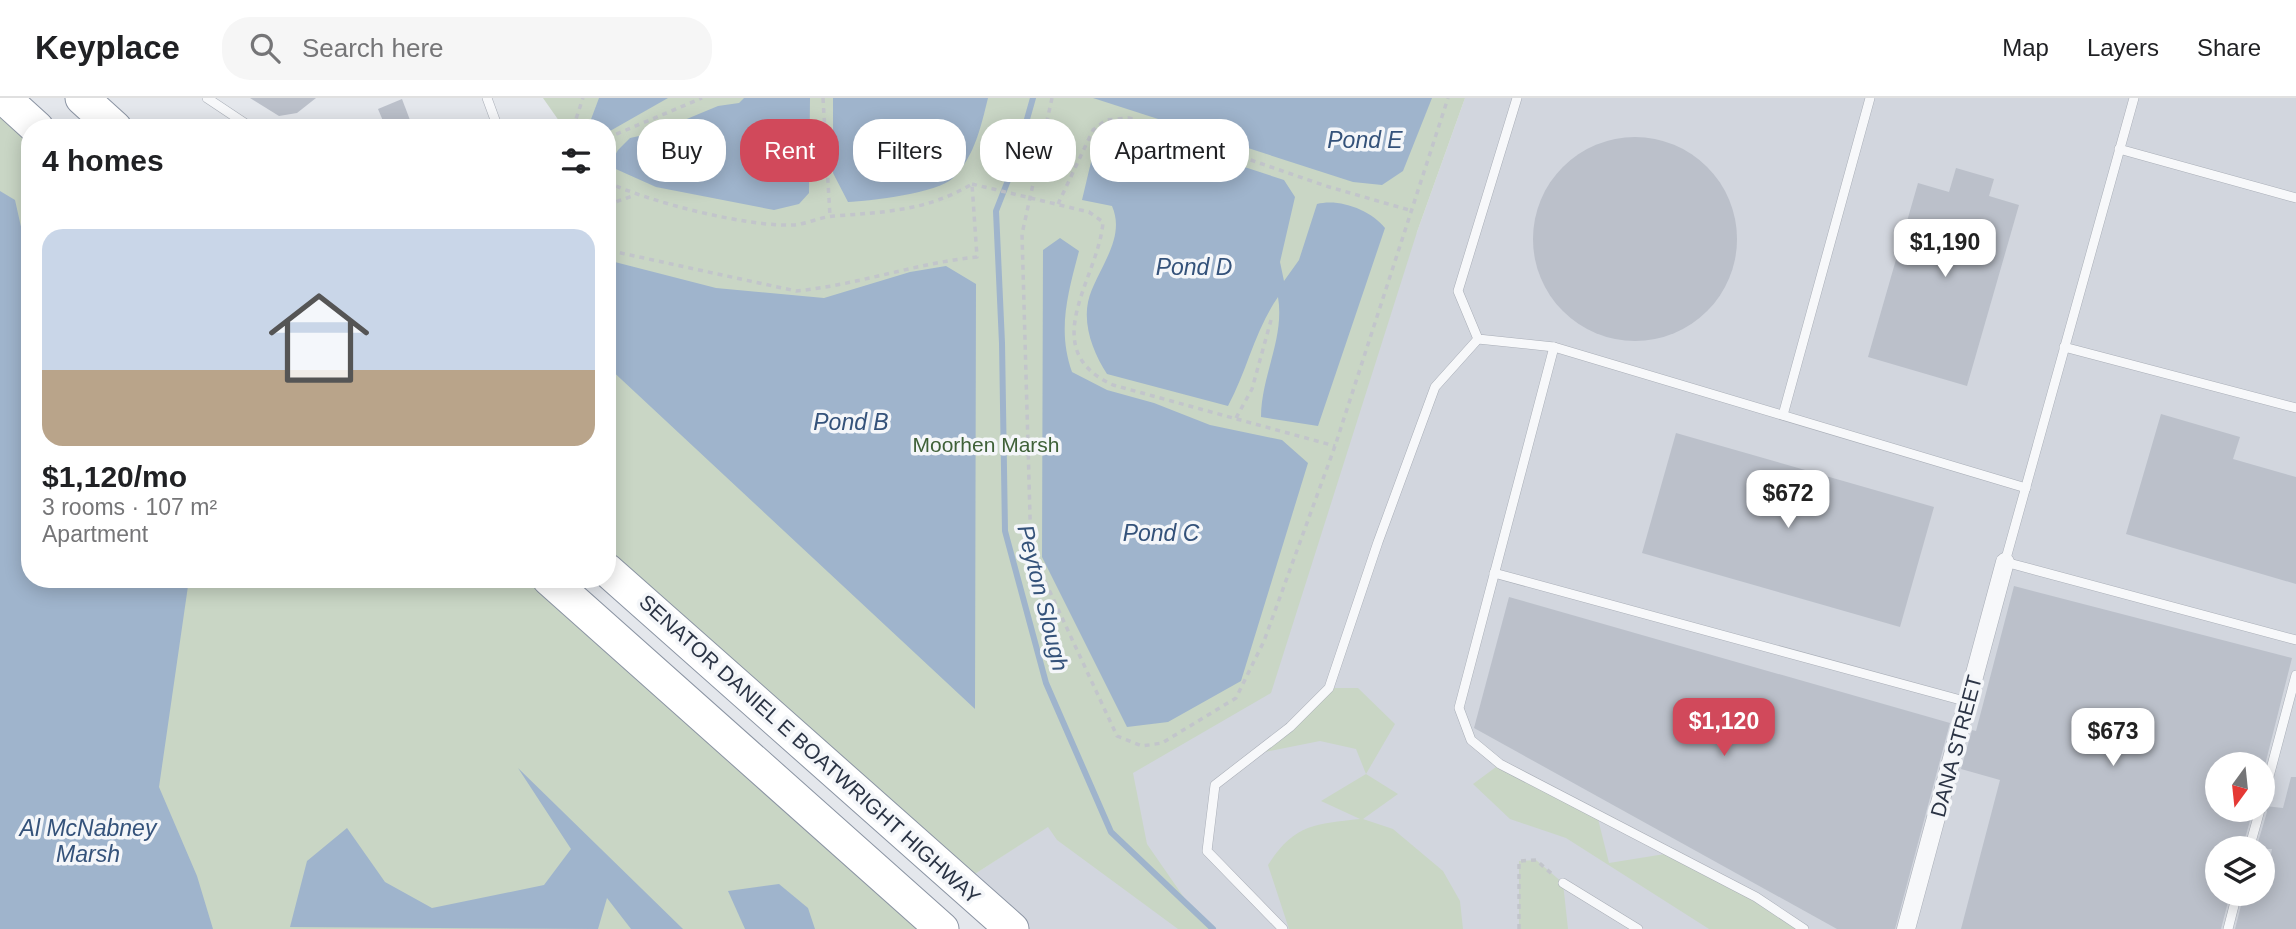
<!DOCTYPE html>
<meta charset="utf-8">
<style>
body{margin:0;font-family:Arial,sans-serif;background:#f6f6f6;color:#202124;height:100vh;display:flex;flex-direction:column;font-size:26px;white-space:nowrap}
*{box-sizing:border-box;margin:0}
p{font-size:23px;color:#757577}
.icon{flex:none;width:38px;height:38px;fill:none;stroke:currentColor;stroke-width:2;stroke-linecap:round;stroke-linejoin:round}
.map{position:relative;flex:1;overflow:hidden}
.panel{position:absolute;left:21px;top:21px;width:595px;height:469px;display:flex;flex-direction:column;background:#fff;border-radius:28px;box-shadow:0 4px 18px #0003}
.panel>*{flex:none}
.top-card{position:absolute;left:637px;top:21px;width:665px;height:63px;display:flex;gap:14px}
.needle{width:46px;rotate:195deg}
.buttons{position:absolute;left:2205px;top:654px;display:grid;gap:14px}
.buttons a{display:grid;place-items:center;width:70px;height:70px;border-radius:50%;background:#fff;box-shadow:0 4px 18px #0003;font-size:35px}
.price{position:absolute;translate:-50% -60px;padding:0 16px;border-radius:14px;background:#fff;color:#222;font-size:23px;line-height:46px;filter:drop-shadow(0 2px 4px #0008)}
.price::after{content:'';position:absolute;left:50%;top:42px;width:21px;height:16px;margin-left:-10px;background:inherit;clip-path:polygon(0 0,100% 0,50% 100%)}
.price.selected{background:#d1495b;color:#fff}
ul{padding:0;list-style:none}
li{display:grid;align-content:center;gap:14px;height:371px;padding:0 21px}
li span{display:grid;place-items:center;height:217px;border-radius:21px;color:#555}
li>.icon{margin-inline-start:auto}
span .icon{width:126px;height:126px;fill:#fffc;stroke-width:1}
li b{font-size:30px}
h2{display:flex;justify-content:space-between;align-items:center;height:84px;padding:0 21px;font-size:30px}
.pill{padding:0 24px;border-radius:28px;background:#fff;box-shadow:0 4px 18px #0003;font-size:24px;line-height:63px}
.pill.selected{background:#d1495b;color:#fff}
header{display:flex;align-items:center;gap:42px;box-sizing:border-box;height:98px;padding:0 35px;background:#fff;border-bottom:2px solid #e0e0e0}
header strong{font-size:33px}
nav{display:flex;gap:38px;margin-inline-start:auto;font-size:24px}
.search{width:490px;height:63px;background:#f6f6f6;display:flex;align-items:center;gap:18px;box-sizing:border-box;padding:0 24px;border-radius:28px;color:#757577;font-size:26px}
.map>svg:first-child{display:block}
.built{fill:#d2d6de;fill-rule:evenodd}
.green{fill:#c9d6c5}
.water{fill:#9fb4cc}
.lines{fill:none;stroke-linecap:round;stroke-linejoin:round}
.stream{stroke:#9fb4cc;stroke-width:6}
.building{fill:#bbc0ca}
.lane-casing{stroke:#a9aeb7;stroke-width:10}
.street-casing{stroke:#a9aeb7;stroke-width:19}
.highway-casing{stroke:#8b94a3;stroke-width:35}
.path{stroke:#c2c5cb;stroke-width:3.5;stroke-dasharray:5 5;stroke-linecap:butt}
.lane{stroke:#f7f8fa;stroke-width:9}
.street{stroke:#f7f8fa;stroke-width:18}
.highway{stroke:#fff;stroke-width:33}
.labels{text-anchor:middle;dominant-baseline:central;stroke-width:7;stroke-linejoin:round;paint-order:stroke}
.park-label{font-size:21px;fill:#3f6138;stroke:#f4f6f9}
.street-label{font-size:21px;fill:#2b3445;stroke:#f4f6f9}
.water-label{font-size:23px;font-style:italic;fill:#34527a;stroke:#f4f6f9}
</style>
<header>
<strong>Keyplace</strong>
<div class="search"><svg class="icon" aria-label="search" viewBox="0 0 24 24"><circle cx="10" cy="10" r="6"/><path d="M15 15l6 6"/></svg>Search here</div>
<nav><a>Map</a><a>Layers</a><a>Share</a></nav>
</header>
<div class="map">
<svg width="2296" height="831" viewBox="0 0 2296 831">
<rect width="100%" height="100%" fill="#e4e7ec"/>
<path class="built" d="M1465 0H2296V831H1012L961 785 1102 693 1417 134ZM2217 667H2263V712H2217ZM2217 751H2263V796H2217Z"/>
<g class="green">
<polygon points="0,0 30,30 30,481 549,481 942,831 0,831"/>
<polygon points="543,0 1465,0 1417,134 1271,595 1133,675 1147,746 1194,814 1213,831 1178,831 1057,742 1048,729 961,785 607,472 607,30 564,30"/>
<path d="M1329 590H1358L1395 626 1366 676 1398 696 1363 721 1393 731 1443 773 1460 803 1463 831H1289L1268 767C1294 726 1315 726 1360 721L1321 703 1366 676 1356 651 1320 643 1255 656Z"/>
<polygon points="1500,666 1597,717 1609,765 1671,755 1804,831 1709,831 1566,740 1510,721 1473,686"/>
<polygon points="1536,762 1563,785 1568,831 1519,831 1519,763"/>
</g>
<g class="water">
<polygon points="599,0 668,0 610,33 590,24"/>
<polygon points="744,0 810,0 809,95 799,106 774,112 656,89 609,68 618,52 630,40 653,35 718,8 739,5"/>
<path d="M833 0H988C981 28 975 58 953 80 938 95 870 103 848 104L833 75Z"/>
<polygon points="1093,0 1432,0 1403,73 1382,87 1353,84"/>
<path d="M1116 27 1284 82 1295 99 1280 164 1284 183 1299 162 1317 106C1339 100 1371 112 1385 130L1318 328 1261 319C1261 278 1285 240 1278 199 1255 232 1247 273 1228 308L1107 276C1094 256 1083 229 1088 204 1095 173 1127 142 1112 108L1082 102 1096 43Z"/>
<polygon points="0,93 15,102 30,169 30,481 189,481 159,689 197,778 213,831 0,831"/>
<path d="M1060 140 1079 153C1068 195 1057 232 1072 274L1107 292 1154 305 1210 327 1282 342 1308 365 1241 583 1168 624 1127 629 1042 459 1043 152Z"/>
<polygon points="607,162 716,190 824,200 910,174 946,168 976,186 975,611 607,268"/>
<polygon points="518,670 683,831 631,831 607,800 598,831 290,829 307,763 347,730 385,784 432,810 544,787 571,751"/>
<polygon points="779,786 808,810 815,831 745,831 728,793"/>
</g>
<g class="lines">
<polyline class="stream" points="1033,0 1014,67 996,113 1002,245 1005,433 1046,585 1111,734 1213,831"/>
</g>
<g class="building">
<polygon points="250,0 316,0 297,15 279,18"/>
<polygon points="402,1 413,30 386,30 378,11"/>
<circle cx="1635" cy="141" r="102"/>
<polygon points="1956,70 1994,81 1989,98 2019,107 1967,288 1868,259 1918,85 1949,94"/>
<polygon points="2161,316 2240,339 2233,361 2296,379 2296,486 2126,436"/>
<polygon points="1676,335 1934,409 1900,529 1642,455"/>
<polygon points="2014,488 2292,560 2265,667 2217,667 2217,712 2253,712 2242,751 2217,751 2217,796 2230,796 2221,831 1961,831 2000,682 1961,671 1972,632 1976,633"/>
<polygon points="1509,499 1950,625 1895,831 1837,831 1474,630"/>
<polygon points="2291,679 2296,679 2296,831 2235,831 2244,796 2263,796 2272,751 2256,751 2267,714 2265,708 2283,710"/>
</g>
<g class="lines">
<defs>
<g id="lane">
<polyline points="207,0 252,30"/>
<polyline points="487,0 498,30"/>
<polyline points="1517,0 1458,193 1478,241 1554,249 2026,390"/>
<polyline points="2134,0 2005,464 2296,542"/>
<polyline points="2119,51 2296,100"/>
<polyline points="1554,249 1459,610 1471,642 1500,666 1756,799 1804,831"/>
<polyline points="2064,249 2296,310"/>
<polyline points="1783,317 1870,0"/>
<polyline points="1494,475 1968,604"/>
<polyline points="2263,701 2296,577"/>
<polyline points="2249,751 2260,712"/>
<polyline points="1563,785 1638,831"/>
<polyline points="1283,831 1207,753 1215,687 1290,629 1329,590 1378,444 1435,289 1478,241"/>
<polyline points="2228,831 2237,796"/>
</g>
<polyline id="street" points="1906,831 2005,464"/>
<g id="highway">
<polyline points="4,0 37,30"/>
<polyline points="82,0 115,30"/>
<polyline points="607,472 1012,831"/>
<polyline points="549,481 942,831"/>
</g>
</defs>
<use href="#lane" class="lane-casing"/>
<use href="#street" class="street-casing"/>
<use href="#highway" class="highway-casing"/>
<g class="path">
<polyline points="823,0 830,118"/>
<polyline points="1052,0 1022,136 1031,453 1117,638 1142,648 1162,645 1236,600 1264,543 1335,348 1448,0"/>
<polyline points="573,30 583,0"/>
<polyline points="607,40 702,0"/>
<path d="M607 84C649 104 747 129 793 127 807 126 820 119 834 118 885 114 927 113 972 86L977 159C916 165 858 187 796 193L607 152"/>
<path d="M972 86 1089 114 1103 124C1099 180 1034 251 1113 287L1335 348"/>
<polyline points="1058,106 1093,32 1106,22 1129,20 1326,88 1409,112"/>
<polyline points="607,107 635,97"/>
<polyline points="1236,320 1252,291 1271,222"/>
<polyline points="1519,831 1519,763 1536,762 1552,776"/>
</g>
<use href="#lane" class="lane"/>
<use href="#street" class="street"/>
<use href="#highway" class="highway"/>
</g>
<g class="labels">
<g class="park-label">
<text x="986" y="346">Moorhen Marsh</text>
</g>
<g class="street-label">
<text transform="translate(1956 648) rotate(-75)">DANA STREET</text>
<text transform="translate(810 651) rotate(42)">SENATOR DANIEL E BOATWRIGHT HIGHWAY</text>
</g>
<g class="water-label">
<text x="1365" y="42">Pond E</text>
<text x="1194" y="169">Pond D</text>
<text x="851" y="324">Pond B</text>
<text x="1161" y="435">Pond C</text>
<text transform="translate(1043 500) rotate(76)">Peyton Slough</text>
<text x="88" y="730">Al McNabney<tspan x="88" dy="26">Marsh</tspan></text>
</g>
</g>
</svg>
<div class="buttons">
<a><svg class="needle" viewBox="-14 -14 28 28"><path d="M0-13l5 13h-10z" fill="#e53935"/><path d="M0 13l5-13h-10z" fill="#757577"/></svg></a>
<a><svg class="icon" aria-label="layers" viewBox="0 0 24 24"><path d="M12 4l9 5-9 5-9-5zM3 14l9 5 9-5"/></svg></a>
</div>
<b class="price" style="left:1945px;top:181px">$1,190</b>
<b class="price" style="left:1788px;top:432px">$672</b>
<b class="price selected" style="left:1724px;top:660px">$1,120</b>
<b class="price" style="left:2113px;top:670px">$673</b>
<div class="top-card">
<a class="pill">Buy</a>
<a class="pill selected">Rent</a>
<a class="pill">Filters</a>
<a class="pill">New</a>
<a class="pill">Apartment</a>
</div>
<section class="panel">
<h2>4 homes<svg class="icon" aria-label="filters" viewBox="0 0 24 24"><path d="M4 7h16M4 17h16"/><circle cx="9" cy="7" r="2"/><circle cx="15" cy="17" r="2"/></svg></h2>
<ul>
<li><span style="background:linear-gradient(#c9d6e8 65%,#b9a48a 0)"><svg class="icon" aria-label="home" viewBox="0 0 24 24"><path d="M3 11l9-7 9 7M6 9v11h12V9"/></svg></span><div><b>$1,120/mo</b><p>3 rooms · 107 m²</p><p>Apartment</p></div></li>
</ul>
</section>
</div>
